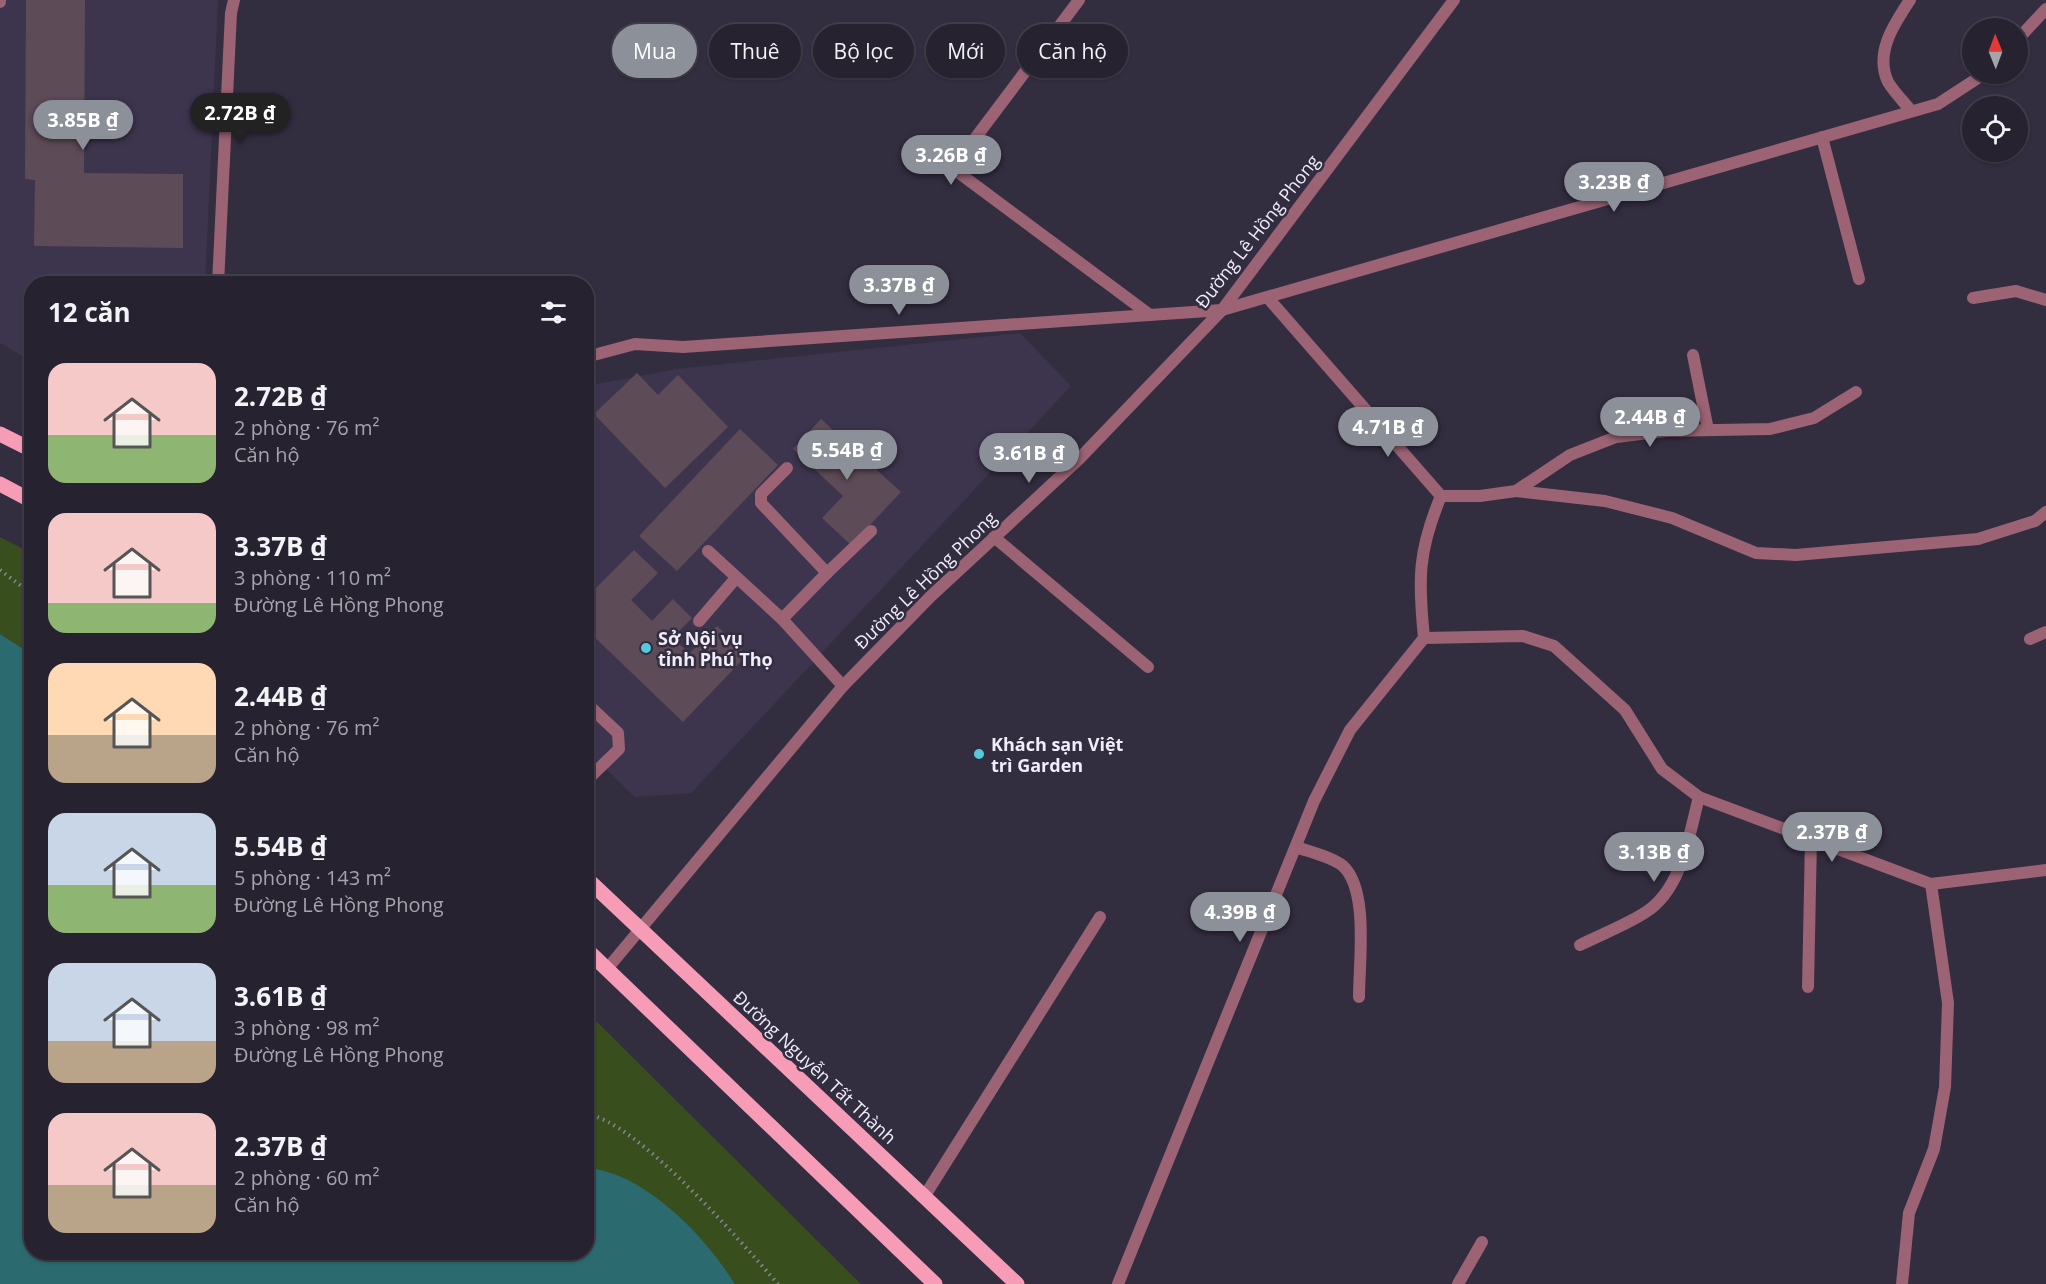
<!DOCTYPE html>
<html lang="vi">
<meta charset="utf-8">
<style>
body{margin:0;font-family:"Open Sans",sans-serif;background:#322f3c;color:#f1f3f6;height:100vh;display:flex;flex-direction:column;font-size:22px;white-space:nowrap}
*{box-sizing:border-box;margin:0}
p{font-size:20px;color:#a4a4ab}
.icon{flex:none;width:33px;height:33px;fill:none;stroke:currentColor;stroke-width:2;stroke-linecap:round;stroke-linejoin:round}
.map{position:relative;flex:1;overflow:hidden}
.sheet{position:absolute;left:24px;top:276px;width:570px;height:984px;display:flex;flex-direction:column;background:#262230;border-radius:24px;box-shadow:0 2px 4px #0004,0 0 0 2px #423f4c}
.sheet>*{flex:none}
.hud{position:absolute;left:612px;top:24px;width:570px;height:54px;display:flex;gap:12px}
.needle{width:39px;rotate:359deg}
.fabs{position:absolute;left:1962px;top:18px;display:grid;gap:12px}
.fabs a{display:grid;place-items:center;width:66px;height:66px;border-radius:50%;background:#262230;box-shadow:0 2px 4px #0004,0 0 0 2px #423f4c;font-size:30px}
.price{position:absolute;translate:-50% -51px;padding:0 14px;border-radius:21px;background:#8c9099;color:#fff;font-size:20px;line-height:39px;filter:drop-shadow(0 2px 3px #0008)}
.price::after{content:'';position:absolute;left:50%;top:36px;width:18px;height:14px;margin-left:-9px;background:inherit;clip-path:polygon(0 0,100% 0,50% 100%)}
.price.on{background:#222;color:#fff}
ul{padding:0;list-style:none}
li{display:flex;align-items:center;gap:18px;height:150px;padding:0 24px}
li span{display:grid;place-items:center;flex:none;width:168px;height:120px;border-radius:18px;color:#555}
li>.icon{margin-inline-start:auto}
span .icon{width:72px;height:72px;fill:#fffc;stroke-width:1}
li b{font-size:26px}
h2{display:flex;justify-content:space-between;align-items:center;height:72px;padding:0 24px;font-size:26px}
.pill{padding:0 21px;border-radius:27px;background:#262230;box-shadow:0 2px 4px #0004,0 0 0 2px #423f4c;font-size:21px;line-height:54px}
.pill.on{background:#8c9099;color:#fff}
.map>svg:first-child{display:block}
.built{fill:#3d354e}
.green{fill:#384e1c}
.water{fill:#2b6a6e}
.building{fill:#5e4b58}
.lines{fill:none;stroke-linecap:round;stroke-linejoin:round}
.path{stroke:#8a8596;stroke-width:4;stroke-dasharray:1.5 4.5;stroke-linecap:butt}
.service{stroke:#9b6373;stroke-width:12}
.minor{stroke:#9b6373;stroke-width:12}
.primary{stroke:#f79cb6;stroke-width:15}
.poi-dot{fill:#54cade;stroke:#332d40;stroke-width:2}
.labels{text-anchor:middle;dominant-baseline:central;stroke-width:5;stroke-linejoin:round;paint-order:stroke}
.street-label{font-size:18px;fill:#f0ecf9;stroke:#332d40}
.poi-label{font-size:18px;font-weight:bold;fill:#f0ecf9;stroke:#332d40;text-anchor:start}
</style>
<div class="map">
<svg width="2046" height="1284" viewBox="0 0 2046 1284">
<rect width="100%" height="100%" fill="#332d40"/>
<g class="built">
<polygon points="0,0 218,0 205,283 32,284 31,361 0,343"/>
<polygon points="1020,333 1071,386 691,793 635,797 587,751 586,386 677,369"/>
</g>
<g class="green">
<polygon points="0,537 31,553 31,654 0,634"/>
<polygon points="586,1011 861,1284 735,1284 721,1264 626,1179 587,1166"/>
</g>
<path class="water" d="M0 634 31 654 32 1252H586L587 1166C599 1170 614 1173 626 1179 671 1202 708 1242 735 1284H0Z"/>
<g class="building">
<polygon points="26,0 85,0 84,173 183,174 183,248 34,246 35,180 25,179"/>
<polygon points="637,373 658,395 678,375 728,427 665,488 594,414"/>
<polygon points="821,419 901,492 851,545 822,518 843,496 793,449"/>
<polygon points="740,429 778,465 677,571 639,536"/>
<polygon points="634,550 658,573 631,600 652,621 673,599 692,618 673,637 689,654 717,626 747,655 683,722 586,629 586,598"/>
</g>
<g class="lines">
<g class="path">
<polyline points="0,570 32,594"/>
<path d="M586 1114C637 1121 742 1243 778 1284"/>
</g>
<g class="service">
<path d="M1910 0C1895 23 1874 52 1888 82 1894 92 1904 102 1911 111"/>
<polyline points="0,2 0,0"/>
<polyline points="1822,137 1859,279"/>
<polyline points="1973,298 2016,291 2046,300"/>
<polyline points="1693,355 1708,430"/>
<polyline points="1516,491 1605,501 1672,518 1756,553 1796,555 1978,539 2035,521 2046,512"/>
<polyline points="994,537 1148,667"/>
<polyline points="708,551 782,619 843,686"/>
<polyline points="827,573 871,531"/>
<polyline points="782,619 827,573 761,503 761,494 787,468"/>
<polyline points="699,621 736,578"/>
<polyline points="2030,639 2046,632"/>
<polyline points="586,703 618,733 619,749 586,781"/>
<path d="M1296 847C1310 852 1332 857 1343 866 1369 890 1359 963 1359 997"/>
<polyline points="1808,987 1811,839"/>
<polyline points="924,1197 1100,917"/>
</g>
<g class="minor">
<polyline points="1079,0 964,153 959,173 1150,315"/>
<polyline points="2018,39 2046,9"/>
<polyline points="218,284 231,13 234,0"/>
<polyline points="586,357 635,344 683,347 1222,310 1938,104 1984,74"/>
<polyline points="1441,496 1480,496 1516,491 1570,455 1616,437 1665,431 1770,429 1814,418 1856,392"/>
<polyline points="1424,638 1523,636 1554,646 1625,710 1662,769 1699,797 1931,884 1948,1003 1945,1087 1934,1149 1909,1213 1902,1284"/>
<polyline points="1931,884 2046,870"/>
<path d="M1580 945C1602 934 1626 925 1646 912 1682 889 1689 835 1699 797"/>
<polyline points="607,969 843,686 931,596 1079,459 1222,310 1454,0"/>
<path d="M1118 1284 1314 801 1350 730 1424 638C1418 579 1418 551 1441 496L1268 298"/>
<polyline points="1458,1284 1482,1242"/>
</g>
<g class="primary">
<polyline points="0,434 32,450"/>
<polyline points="0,484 32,501"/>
<polyline points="586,878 1017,1284"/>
<polyline points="586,949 935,1284"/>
</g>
</g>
<g class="poi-dot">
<circle cx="646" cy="648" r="6"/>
<circle cx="979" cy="754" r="6"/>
</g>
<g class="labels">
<g class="street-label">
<text transform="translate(1257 231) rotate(-52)">Đường Lê Hồng Phong</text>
<text transform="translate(925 580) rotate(-44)">Đường Lê Hồng Phong</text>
<text transform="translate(815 1067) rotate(43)">Đường Nguyễn Tất Thành</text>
</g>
<g class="poi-label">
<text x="658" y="638">Sở Nội vụ<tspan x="658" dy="21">tỉnh Phú Thọ</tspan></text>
<text x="991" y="744">Khách sạn Việt<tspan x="991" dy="21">trì Garden</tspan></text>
</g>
</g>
</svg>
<div class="fabs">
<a><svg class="needle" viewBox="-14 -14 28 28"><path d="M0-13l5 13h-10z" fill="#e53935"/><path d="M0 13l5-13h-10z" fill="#a4a4ab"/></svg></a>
<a><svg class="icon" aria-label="locate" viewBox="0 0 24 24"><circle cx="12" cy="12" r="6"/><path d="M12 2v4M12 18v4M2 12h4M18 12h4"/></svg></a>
</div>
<b class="price on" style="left:240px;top:144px">2.72B ₫</b>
<b class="price" style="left:83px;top:151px">3.85B ₫</b>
<b class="price" style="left:951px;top:186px">3.26B ₫</b>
<b class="price" style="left:1614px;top:213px">3.23B ₫</b>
<b class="price" style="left:899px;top:316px">3.37B ₫</b>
<b class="price" style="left:1650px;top:448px">2.44B ₫</b>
<b class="price" style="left:1388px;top:458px">4.71B ₫</b>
<b class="price" style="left:847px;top:481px">5.54B ₫</b>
<b class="price" style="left:1029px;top:484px">3.61B ₫</b>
<b class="price" style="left:1832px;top:863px">2.37B ₫</b>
<b class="price" style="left:1654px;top:883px">3.13B ₫</b>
<b class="price" style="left:1240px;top:943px">4.39B ₫</b>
<div class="hud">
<a class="pill on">Mua</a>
<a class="pill">Thuê</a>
<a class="pill">Bộ lọc</a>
<a class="pill">Mới</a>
<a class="pill">Căn hộ</a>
</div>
<section class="sheet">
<h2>12 căn<svg class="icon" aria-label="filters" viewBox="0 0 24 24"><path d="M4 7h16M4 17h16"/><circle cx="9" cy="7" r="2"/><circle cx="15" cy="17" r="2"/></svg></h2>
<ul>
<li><span style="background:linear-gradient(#f6c9c9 60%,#8fb573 0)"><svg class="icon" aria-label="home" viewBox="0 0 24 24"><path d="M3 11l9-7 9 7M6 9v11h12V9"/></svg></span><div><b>2.72B ₫</b><p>2 phòng · 76 m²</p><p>Căn hộ</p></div></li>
<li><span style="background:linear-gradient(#f6c9c9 75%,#8fb573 0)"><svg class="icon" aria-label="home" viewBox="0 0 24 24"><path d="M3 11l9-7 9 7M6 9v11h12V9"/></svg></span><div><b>3.37B ₫</b><p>3 phòng · 110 m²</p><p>Đường Lê Hồng Phong</p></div></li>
<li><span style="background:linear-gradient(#ffd9b3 60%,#b9a48a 0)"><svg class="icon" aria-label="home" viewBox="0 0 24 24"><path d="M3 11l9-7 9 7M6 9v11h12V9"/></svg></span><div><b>2.44B ₫</b><p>2 phòng · 76 m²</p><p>Căn hộ</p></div></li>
<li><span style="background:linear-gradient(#c9d6e8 60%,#8fb573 0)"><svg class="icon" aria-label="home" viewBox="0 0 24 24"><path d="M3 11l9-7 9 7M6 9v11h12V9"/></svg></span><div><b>5.54B ₫</b><p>5 phòng · 143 m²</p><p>Đường Lê Hồng Phong</p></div></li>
<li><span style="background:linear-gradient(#c9d6e8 65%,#b9a48a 0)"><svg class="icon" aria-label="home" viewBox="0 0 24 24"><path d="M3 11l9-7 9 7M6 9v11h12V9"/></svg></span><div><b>3.61B ₫</b><p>3 phòng · 98 m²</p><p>Đường Lê Hồng Phong</p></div></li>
<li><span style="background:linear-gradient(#f6c9c9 60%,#b9a48a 0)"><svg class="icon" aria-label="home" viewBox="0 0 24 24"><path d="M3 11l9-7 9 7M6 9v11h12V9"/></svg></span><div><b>2.37B ₫</b><p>2 phòng · 60 m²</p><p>Căn hộ</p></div></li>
</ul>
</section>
</div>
